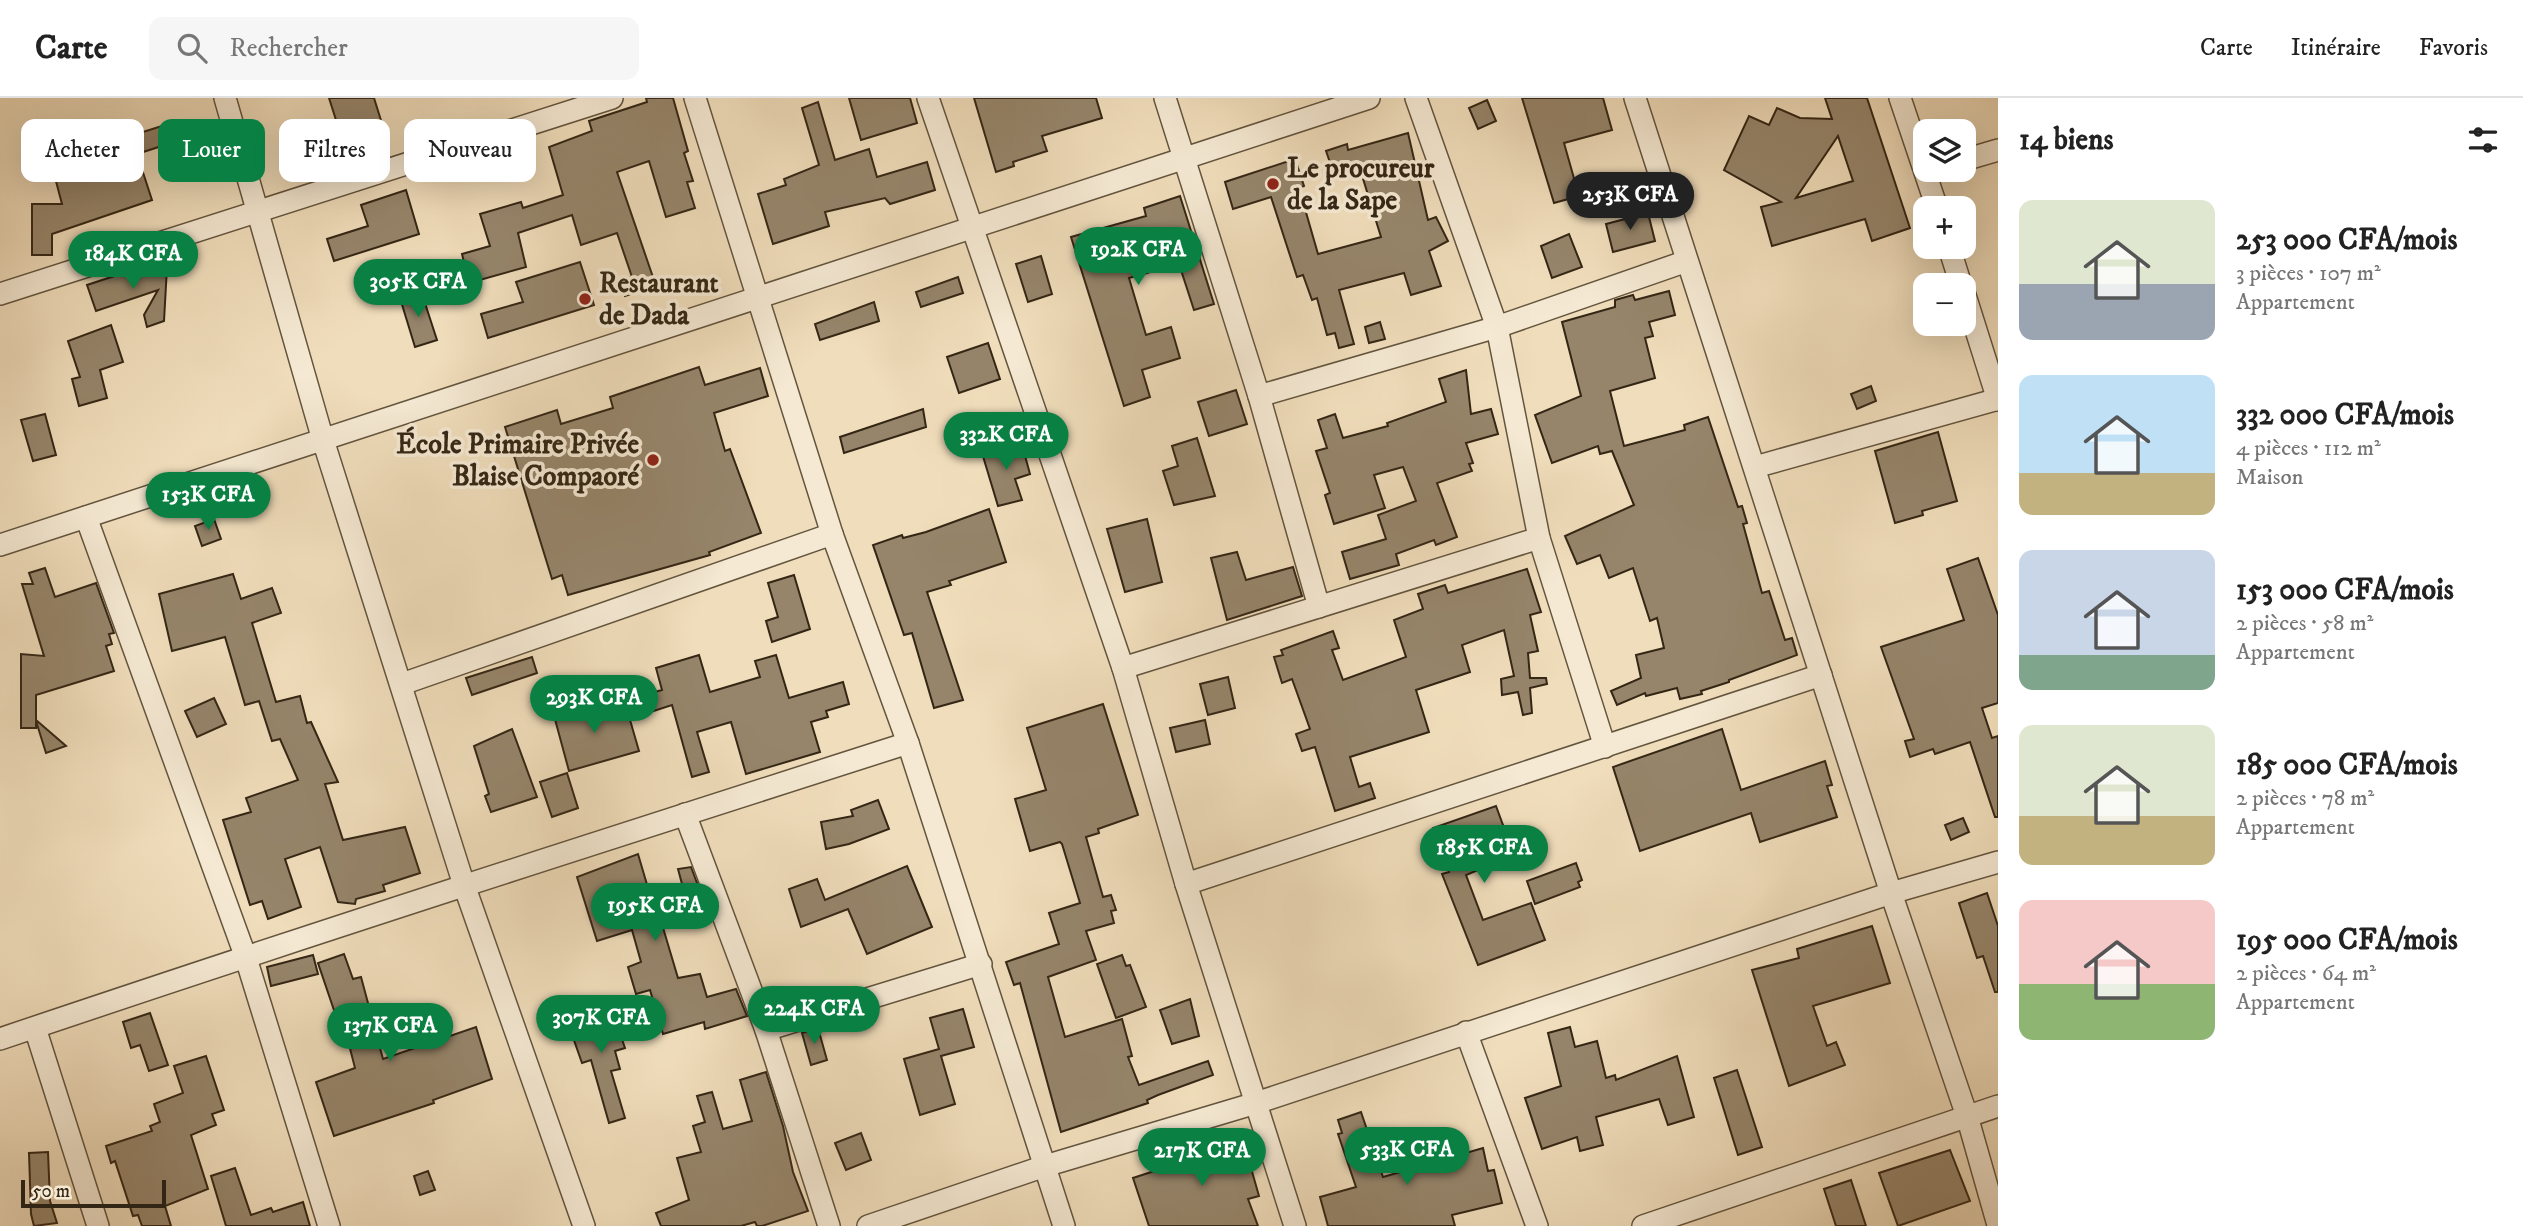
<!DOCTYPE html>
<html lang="fr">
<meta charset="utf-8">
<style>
body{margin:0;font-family:"IM FELL DW Pica",serif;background:#f6f6f6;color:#222;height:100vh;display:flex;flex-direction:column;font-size:26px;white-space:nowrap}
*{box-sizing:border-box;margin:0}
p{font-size:23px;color:#767676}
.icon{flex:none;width:38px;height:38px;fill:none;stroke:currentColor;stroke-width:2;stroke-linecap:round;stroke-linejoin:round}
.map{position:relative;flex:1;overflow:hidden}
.sheet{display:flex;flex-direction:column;background:#fff;width:525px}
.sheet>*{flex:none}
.banner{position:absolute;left:21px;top:21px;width:665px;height:63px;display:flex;gap:14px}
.tools{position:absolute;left:1913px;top:21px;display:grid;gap:14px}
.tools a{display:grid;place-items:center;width:63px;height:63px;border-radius:14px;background:#fff;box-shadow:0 7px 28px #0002;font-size:35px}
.scale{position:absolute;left:21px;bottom:18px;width:145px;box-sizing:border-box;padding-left:7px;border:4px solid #342615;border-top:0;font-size:19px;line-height:24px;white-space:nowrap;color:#342615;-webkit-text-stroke:5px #f5e9d3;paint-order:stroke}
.price{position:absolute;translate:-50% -60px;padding:0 16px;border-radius:24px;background:#0b8043;color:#fff;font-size:23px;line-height:46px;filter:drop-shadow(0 2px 4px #0008)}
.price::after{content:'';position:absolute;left:50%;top:42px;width:21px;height:16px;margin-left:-10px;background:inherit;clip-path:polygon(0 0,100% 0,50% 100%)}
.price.current{background:#222;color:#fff}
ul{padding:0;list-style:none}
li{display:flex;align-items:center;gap:21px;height:175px;padding:0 21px}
li span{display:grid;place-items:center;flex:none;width:196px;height:140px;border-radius:14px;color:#555}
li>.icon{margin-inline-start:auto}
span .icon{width:84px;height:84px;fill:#fffc;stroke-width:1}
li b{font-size:30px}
h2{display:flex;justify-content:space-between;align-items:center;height:84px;padding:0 21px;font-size:30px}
.pill{padding:0 24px;border-radius:14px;background:#fff;box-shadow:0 7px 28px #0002;font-size:24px;line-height:63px}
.pill.current{background:#0b8043;color:#fff}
header{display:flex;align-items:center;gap:42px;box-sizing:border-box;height:98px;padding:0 35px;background:#fff;border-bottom:2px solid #e0e0e0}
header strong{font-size:33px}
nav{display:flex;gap:38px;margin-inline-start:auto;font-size:24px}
.search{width:490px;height:63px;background:#f6f6f6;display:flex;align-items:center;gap:18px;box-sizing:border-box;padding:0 24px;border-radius:14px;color:#767676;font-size:26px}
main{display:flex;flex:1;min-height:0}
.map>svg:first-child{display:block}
.building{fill:#96856b;stroke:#342615;stroke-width:2;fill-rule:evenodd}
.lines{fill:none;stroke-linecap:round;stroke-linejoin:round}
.street-casing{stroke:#63543e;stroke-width:24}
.street{stroke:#f5e9d3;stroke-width:21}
.poi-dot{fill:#8f2418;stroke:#f5e9d3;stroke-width:2.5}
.labels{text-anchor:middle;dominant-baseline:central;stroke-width:7;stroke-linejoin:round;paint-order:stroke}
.poi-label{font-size:28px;font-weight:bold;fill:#342615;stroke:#f5e9d3;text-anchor:start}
</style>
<header>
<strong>Carte</strong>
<div class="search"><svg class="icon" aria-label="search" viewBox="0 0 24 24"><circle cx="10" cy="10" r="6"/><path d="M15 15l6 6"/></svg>Rechercher</div>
<nav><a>Carte</a><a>Itinéraire</a><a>Favoris</a></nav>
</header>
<main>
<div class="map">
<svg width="1998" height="1128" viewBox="0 0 1998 1128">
<rect width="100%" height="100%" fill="#f0ddbb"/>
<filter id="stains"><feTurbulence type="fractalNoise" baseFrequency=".00286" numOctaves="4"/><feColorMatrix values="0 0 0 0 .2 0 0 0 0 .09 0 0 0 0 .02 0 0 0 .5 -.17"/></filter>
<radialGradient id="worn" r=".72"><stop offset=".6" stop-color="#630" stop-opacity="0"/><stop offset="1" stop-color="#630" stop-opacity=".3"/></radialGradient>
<g class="building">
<polygon points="329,0 374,0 384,32 330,49 331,55 293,67 284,38 336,22"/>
<polygon points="646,0 673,0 688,53 684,55 693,83 687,84 695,110 666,119 649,63 617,74 656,188 625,198 620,183 632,179 617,135 581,147 572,117 518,135 526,169 469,185 462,156 490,148 480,116 521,104 523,110 563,97 549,49 592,33 589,23 647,4"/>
<polygon points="849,0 910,0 917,25 861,42"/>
<polygon points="974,0 1096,0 1102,20 1042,38 1047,53 1013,64 1014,68 996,74"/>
<polygon points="1522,0 1603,0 1612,32 1564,45 1579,98 1554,105"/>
<path d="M1825 0H1867L1910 130 1872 143 1865 121 1772 148 1761 109 1781 104 1724 72 1749 18 1769 27 1777 10 1800 20 1832 21ZM1838 38 1853 83 1796 100Z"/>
<polygon points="1487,2 1496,23 1478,31 1469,10"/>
<polygon points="818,4 835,62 869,51 877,79 927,64 935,92 890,106 885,100 825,114 829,128 773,146 758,96 786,87 784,81 819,67 802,10"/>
<polygon points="165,27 171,45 137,56 152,102 52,136 52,157 32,157 32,106 62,106 48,53 102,36 105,46"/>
<polygon points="1408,35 1428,122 1436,119 1448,143 1429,153 1441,188 1411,197 1404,175 1339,192 1354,246 1339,250 1335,235 1327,237 1317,200 1312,202 1303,177 1297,179 1271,99 1233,111 1225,84 1295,61 1304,88 1299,90 1318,156 1381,139 1360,71 1335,79 1326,53 1347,46 1348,52"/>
<polygon points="406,92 419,136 334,163 327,141 368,128 361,107"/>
<polygon points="1180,98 1214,206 1194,212 1179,166 1129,180 1146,237 1171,229 1180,260 1142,272 1150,299 1124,308 1071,139 1146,118 1144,110"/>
<polygon points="1648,115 1655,143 1613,154 1606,126"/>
<polygon points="1569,136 1582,169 1552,180 1541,148"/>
<polygon points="1041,158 1052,196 1028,204 1016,166"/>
<polygon points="580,164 594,207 488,240 481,216 523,204 516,184"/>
<polygon points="145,168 167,169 164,223 147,229 144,217 158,192 96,213 87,187"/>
<polygon points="958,179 963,195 921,209 916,194"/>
<polygon points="421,193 437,242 415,249 400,200"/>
<polygon points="1669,193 1675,217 1649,224 1653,238 1645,240 1655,280 1610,293 1624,348 1685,332 1684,327 1708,319 1738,409 1742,408 1747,425 1743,426 1762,495 1769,493 1785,542 1792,540 1797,557 1729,582 1729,584 1701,593 1702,596 1680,601 1677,590 1646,598 1645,595 1617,607 1611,593 1641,580 1636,557 1664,550 1657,520 1650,523 1633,470 1609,480 1600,457 1577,466 1565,438 1634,407 1612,353 1600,356 1598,348 1552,365 1535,317 1581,298 1562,224 1615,209 1615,202 1633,197 1635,202"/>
<polygon points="874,204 879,223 820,242 815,226"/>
<polygon points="1380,224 1385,241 1369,245 1365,229"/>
<polygon points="111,227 123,264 100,272 107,300 79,308 72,281 80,279 68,243"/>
<polygon points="988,245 1000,281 959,295 947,259"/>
<polygon points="699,269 705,287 760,270 768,298 714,315 725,353 730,351 761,435 709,454 710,457 568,497 562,477 552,481 505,329 557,312 561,326 613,310 610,299"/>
<polygon points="1466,272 1471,316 1491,311 1498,336 1466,345 1473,365 1469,366 1472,373 1437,385 1457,439 1436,447 1434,442 1396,456 1399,467 1350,481 1342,454 1386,441 1378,417 1416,403 1403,369 1374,377 1385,410 1334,426 1325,397 1330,395 1316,353 1327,350 1318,322 1335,316 1343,340 1388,328 1387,325 1446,304 1439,281"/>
<polygon points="1871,288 1876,303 1857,311 1851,296"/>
<polygon points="1236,292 1247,326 1209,338 1198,304"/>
<polygon points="923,311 926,329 844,355 840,339"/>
<polygon points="45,316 56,357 33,363 21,322"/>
<polygon points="1938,334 1957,403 1922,413 1923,417 1895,425 1875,353"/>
<polygon points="1197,340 1215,398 1174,407 1163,373 1178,368 1172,348"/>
<polygon points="1021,343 1030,376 1015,381 1022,402 998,408 982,355"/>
<polygon points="989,411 1006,464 949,483 951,487 927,494 963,602 934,610 912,535 904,537 873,447 902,437 903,440 926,434"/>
<polygon points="214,421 221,441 202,448 195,428"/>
<polygon points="1147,421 1162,484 1125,494 1107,431"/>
<polygon points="1237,454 1246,482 1293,469 1302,498 1227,522 1211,460"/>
<polygon points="1978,460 1998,517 1998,605 1982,610 1992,640 1998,638 1998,719 1995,719 1970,644 1935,656 1933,651 1910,659 1905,643 1914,641 1881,549 1964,522 1947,471"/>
<polygon points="45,470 55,499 96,485 114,535 109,536 112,546 106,548 114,573 36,597 36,622 66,648 46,655 36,623 36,630 21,630 21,556 44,558 22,486 33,486 29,475"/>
<polygon points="1527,471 1541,514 1530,517 1538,553 1528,555 1530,580 1546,580 1547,586 1530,590 1532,615 1523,617 1518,594 1502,597 1501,581 1514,578 1504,532 1462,547 1470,574 1416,592 1429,634 1350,659 1359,689 1370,685 1375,700 1335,713 1315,649 1302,653 1296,636 1310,631 1292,581 1282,585 1274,559 1283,557 1281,552 1333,533 1339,550 1332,552 1343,582 1406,559 1394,522 1423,511 1418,496 1445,487 1448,495"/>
<polygon points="233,476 241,501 272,490 281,515 252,525 276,604 300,598 307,625 311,624 338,684 325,686 343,742 405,729 420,775 383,787 385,793 356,801 355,806 338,804 320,749 285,761 301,809 268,821 262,803 250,807 223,722 251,714 246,700 298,682 280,641 272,643 259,603 245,607 225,539 172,553 159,496"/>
<polygon points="794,477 810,531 772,544 766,523 778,519 768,485"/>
<polygon points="699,557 710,594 760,579 755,563 776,557 789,600 843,584 849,606 826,613 828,619 811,624 820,654 746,676 731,624 697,634 709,674 692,679 672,607 635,619 629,601 662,592 656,570"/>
<polygon points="532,559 537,575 472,597 466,580"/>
<polygon points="1228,579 1235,610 1208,617 1200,586"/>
<polygon points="214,600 226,626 197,639 185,613"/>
<polygon points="588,603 593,618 626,608 639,653 569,673 553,614"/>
<polygon points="1103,606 1138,717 1098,731 1099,735 1086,739 1103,799 1111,797 1116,812 1111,813 1114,825 1086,833 1096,862 1048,879 1065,939 1122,921 1132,958 1128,959 1139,987 1208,963 1213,977 1158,997 1147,1002 1148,1005 1061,1034 1020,885 1014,887 1006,864 1059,846 1049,815 1080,805 1062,746 1060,744 1030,753 1015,701 1046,692 1027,630"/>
<polygon points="1205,622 1210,646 1176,654 1170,630"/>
<polygon points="512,631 537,699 491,714 485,698 489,696 474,648"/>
<polygon points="1722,631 1741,692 1825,663 1832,687 1827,688 1837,719 1760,744 1751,715 1640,753 1613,669"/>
<polygon points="567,675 578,710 552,719 540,684"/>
<polygon points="878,702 889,731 849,746 826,751 821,724 853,718 851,712"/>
<polygon points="1496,708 1514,757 1466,777 1483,822 1531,805 1545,842 1478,867 1442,776 1449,774 1433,730"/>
<polygon points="1963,720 1969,734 1951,742 1945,727"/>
<polygon points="638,756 653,807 685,797 678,771 691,769 706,809 661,823 678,880 700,876 707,899 736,891 747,918 705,931 704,924 663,936 650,892 636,896 628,869 641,864 632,832 597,843 577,779"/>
<polygon points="1576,765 1582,782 1578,784 1580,789 1535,806 1527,783"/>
<polygon points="907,768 932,829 867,856 848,811 801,829 789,791 817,781 825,802"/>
<polygon points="1987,795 1998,828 1998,894 1995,894 1983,858 1977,860 1959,805"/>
<polygon points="1872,828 1890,885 1813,908 1827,948 1836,944 1845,967 1789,988 1752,872 1799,860 1797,851"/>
<polygon points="344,856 353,881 361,879 383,961 476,929 492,981 433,1002 434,1005 334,1038 316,984 355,970 343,923 338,924 318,865"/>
<polygon points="313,857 318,876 271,888 267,869"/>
<polygon points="1122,857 1126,868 1130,867 1146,909 1116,920 1097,866"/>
<polygon points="1190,901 1199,938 1172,946 1160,912"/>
<polygon points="611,909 625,950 615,953 620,971 611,973 625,1020 609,1025 591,962 582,965 568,925"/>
<polygon points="963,911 974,949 941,958 955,1006 920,1017 904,961 939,951 930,920"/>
<polygon points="150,915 168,967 149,973 140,947 131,950 123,924"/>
<polygon points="1570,929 1575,949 1597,943 1606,980 1615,977 1616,982 1677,958 1694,1019 1668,1027 1659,1001 1596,1019 1603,1047 1580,1053 1577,1039 1542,1051 1525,1000 1561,988 1548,935"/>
<polygon points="818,930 827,962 811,967 802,935"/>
<polygon points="206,958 224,1012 212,1016 216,1027 191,1037 208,1091 165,1108 171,1128 142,1128 138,1117 133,1118 115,1063 111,1065 106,1048 152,1033 150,1028 160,1024 154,1006 183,995 174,968"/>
<polygon points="1737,972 1762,1049 1738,1057 1714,980"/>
<polygon points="766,974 783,1028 793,1074 808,1113 762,1128 757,1128 755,1124 741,1128 661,1128 656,1115 689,1102 677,1060 701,1054 693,1028 705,1024 697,998 712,994 723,1031 752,1023 740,982"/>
<polygon points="1361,1014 1383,1079 1483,1050 1488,1073 1494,1072 1502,1105 1452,1117 1455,1128 1328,1128 1320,1099 1356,1089 1338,1036 1342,1035 1338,1022"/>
<polygon points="861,1035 871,1062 846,1072 835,1045"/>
<polygon points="1241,1035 1259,1098 1248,1101 1258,1128 1149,1128 1133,1080 1188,1062 1184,1050"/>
<polygon points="1950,1052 1970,1103 1898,1128 1879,1075"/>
<polygon points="48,1054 50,1103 57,1125 34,1128 31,1116 29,1055"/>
<polygon points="235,1070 251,1117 271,1110 273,1114 303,1104 310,1128 226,1128 211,1078"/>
<polygon points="428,1073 435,1092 420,1097 414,1078"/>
<polygon points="1851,1082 1866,1128 1836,1128 1824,1091"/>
</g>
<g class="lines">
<defs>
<g id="street">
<polyline points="225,0 323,342 464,787 584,1128"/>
<polyline points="695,0 832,436 908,645 1064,1128"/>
<polyline points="928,0 1123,570 1186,786 1295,1128"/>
<polyline points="1165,0 1259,298 1319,509"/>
<polyline points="1416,0 1497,229 1539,440 1605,649"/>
<polyline points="1635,0 1891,795 1967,1018 1998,1127"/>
<polyline points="1900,0 1937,110"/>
<polyline points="1964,62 1998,52"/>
<polyline points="1949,149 1961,187"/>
<polyline points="1964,194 1998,302"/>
<polyline points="0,196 612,0"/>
<polyline points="1259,298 1497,229 1687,163"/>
<polyline points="1755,369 1998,301"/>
<polyline points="86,419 245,857 329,1128"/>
<polyline points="0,447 1369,0"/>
<polyline points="1123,570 1539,440"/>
<polyline points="402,586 832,436"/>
<polyline points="685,716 766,932 829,1128"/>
<polyline points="1186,786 1821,577"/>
<polyline points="35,930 98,1128"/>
<polyline points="766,932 981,866"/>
<polyline points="1466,934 1537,1128"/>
<path d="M0 941C302 839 605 742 908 645"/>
<polyline points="868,1128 1045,1068 1256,1005 1891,795 1998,764"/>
<polyline points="1643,1128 1998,1008"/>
</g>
</defs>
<use href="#street" class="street-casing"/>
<use href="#street" class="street"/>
</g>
<g class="poi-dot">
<circle cx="1273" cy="86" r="7"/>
<circle cx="585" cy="201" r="7"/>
<circle cx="653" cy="362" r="7"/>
</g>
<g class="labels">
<g class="poi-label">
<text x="1287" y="70">Le procureur<tspan x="1287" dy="32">de la Sape</tspan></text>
<text x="599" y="185">Restaurant<tspan x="599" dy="32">de Dada</tspan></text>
<text x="639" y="346" text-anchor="end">École Primaire Privée<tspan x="639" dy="32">Blaise Compaoré</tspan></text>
</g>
</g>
<rect width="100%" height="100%" filter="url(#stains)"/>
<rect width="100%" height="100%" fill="url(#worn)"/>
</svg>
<div class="tools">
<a><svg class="icon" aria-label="layers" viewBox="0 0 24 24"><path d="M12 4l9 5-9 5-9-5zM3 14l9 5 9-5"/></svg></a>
<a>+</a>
<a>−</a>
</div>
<div class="scale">50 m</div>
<b class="price current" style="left:1630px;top:134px">253K CFA</b>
<b class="price" style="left:1138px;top:189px">192K CFA</b>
<b class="price" style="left:133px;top:193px">184K CFA</b>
<b class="price" style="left:418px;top:221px">305K CFA</b>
<b class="price" style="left:1006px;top:374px">332K CFA</b>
<b class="price" style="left:208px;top:434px">153K CFA</b>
<b class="price" style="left:594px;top:637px">293K CFA</b>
<b class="price" style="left:1484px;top:787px">185K CFA</b>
<b class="price" style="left:655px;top:845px">195K CFA</b>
<b class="price" style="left:814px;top:948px">224K CFA</b>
<b class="price" style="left:601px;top:957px">307K CFA</b>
<b class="price" style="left:390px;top:965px">137K CFA</b>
<b class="price" style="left:1407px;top:1089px">533K CFA</b>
<b class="price" style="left:1202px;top:1090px">217K CFA</b>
<div class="banner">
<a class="pill">Acheter</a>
<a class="pill current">Louer</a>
<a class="pill">Filtres</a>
<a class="pill">Nouveau</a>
</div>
</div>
<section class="sheet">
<h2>14 biens<svg class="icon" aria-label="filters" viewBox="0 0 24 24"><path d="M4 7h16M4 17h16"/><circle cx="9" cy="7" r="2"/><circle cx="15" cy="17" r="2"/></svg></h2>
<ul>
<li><span style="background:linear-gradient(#dfe7d0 60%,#9aa5b1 0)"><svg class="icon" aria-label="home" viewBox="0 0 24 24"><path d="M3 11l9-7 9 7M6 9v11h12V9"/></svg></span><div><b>253 000 CFA/mois</b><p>3 pièces · 107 m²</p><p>Appartement</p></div></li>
<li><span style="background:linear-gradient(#bfe0f5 70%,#c2b280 0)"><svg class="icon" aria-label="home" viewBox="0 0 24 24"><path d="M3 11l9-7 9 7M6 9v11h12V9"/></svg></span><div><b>332 000 CFA/mois</b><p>4 pièces · 112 m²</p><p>Maison</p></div></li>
<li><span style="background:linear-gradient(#c9d6e8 75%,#7fa58c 0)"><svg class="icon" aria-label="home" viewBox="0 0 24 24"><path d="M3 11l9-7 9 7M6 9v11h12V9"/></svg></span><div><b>153 000 CFA/mois</b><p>2 pièces · 58 m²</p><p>Appartement</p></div></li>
<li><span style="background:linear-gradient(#dfe7d0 65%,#c2b280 0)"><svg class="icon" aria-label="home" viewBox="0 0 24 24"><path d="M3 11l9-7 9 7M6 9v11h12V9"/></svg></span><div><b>185 000 CFA/mois</b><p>2 pièces · 78 m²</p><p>Appartement</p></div></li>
<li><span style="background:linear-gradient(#f6c9c9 60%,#8fb573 0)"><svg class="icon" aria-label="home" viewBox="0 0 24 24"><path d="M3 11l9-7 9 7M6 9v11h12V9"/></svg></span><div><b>195 000 CFA/mois</b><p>2 pièces · 64 m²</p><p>Appartement</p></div></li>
</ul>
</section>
</main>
